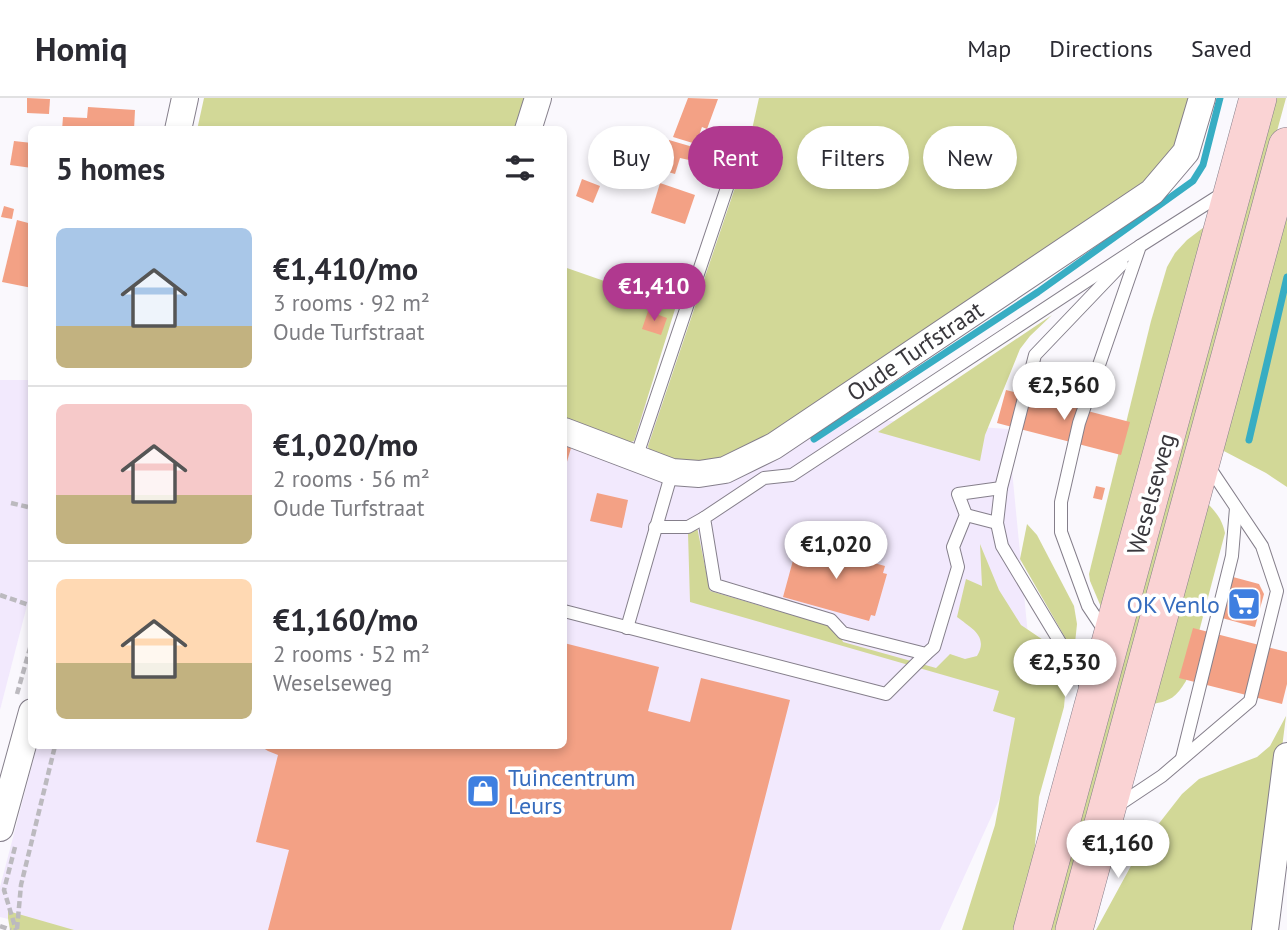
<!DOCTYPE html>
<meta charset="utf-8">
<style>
body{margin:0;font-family:"PT Sans",sans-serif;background:#f2f2f3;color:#2b2b33;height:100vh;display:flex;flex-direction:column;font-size:26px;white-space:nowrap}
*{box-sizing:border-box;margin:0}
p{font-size:23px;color:#7c7c81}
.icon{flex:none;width:38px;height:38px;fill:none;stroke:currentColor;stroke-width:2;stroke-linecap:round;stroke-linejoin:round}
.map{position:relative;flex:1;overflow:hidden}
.side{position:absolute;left:28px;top:28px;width:539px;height:623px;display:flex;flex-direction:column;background:#fff;border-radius:10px;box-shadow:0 4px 10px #0003}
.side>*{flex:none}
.hud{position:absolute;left:588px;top:28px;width:593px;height:63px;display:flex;gap:14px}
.price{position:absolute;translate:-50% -60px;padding:0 16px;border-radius:24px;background:#fff;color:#222;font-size:23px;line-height:46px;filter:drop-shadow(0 2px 4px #0008)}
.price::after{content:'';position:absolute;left:50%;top:42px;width:21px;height:16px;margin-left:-10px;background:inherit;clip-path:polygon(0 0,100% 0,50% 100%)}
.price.selected{background:#b0398f;color:#fff}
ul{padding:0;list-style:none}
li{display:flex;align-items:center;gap:21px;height:175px;padding:0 28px}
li+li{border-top:2px solid #e1e1e2}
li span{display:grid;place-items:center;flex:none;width:196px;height:140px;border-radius:10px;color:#555}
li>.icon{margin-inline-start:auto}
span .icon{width:84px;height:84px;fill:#fffc;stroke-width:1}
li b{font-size:30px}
h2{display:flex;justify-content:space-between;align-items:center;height:84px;padding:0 28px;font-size:30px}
.tag{padding:0 24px;border-radius:32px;background:#fff;box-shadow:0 4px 10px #0003;font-size:24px;line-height:63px}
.tag.selected{background:#b0398f;color:#fff}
header{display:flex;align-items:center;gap:42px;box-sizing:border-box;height:98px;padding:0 35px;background:#fff;border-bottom:2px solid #e1e1e2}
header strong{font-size:33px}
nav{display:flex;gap:38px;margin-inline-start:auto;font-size:24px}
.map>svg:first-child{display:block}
.built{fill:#f2e9fd}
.green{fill:#d2d897}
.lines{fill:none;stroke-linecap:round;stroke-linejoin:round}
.stream{stroke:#37adc3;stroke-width:7}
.building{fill:#f3a185}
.lane-casing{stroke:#857f8b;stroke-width:14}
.street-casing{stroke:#857f8b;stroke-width:28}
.secondary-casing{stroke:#857f8b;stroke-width:38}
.path{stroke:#bcbabf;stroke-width:4.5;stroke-dasharray:7 3.5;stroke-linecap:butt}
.lane{stroke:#fff;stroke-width:12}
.street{stroke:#fff;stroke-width:26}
.secondary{stroke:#fad3d4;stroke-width:37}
.labels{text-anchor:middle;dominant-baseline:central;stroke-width:7;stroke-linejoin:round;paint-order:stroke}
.street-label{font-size:24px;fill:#39373c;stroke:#fff}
.shop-label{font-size:24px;fill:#366cbe;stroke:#fff;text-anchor:end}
</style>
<header>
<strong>Homiq</strong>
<nav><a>Map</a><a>Directions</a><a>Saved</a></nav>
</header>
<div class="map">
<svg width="1287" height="832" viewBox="0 0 1287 832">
<rect width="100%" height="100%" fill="#faf8fd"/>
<g class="built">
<polygon points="0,282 32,282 31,492 0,612"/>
<polygon points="564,300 1008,331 1036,620 940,832 54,832 0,819 0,789 37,648 564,648"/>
</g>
<g class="green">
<polygon points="204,0 532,0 522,31 197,32"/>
<polygon points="759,0 1194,0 1170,67 761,347 706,368 650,357 648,348 747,54"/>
<polygon points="1271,0 1286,0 1059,832 1045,832"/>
<polygon points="1287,101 1287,389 1266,375 1220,351"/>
<polygon points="1212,123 1101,509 1090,483 1089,476 1151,223 1167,169 1175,155 1187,142"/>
<polygon points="564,169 676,208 634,343 623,347 564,328"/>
<polygon points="1052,217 1030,238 1020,251 985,337 980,363 878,334"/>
<path d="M1206 404C1216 414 1222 421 1225 435L1186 583C1176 599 1171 603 1152 606Z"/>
<polygon points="1027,426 1037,437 1074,508 1077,526 1074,555 1020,461"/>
<path d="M697 429 710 493 837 530 843 544 936 570 950 556 965 561 977 558C989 538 971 530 957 519L966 481 982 488 980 446 999 492 1021 527 1052 548 1067 574 1064 609 1039 699 1032 783 1019 832H962L995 727 1015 620 993 613 999 593 690 504 688 435Z"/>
<polygon points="1286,618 1259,832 1096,832 1132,766 1157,728 1182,696 1199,681 1257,659 1270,648"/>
<polygon points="8,813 74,832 10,832 8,820"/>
</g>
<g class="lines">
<g class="stream">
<polyline points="814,341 1038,194 1193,83 1203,67 1220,0"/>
<polyline points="1249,342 1287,179"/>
</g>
</g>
<g class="building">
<polygon points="27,0 50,1 49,16 27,15"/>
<polygon points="688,0 718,1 707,31 702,29 696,46 673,39"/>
<polygon points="88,9 135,12 134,32 80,30 80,32 62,32 63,19 87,20"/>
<polygon points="669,42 693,49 689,62 680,60 675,76 658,71"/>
<polygon points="14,43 32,45 32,70 10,67"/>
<polygon points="582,81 600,88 593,105 576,98"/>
<polygon points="660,85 695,97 685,126 651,115"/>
<polygon points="4,108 14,111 12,121 1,119"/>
<polygon points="17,122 32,126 32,190 2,184"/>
<polygon points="648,213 667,220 661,237 642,231"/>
<polygon points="1006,292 1130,324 1121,357 997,325"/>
<polygon points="564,348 571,350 566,367 564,367"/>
<polygon points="1096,388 1105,390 1102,402 1093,400"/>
<polygon points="597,395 628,402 622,430 590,423"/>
<polygon points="798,444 842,456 843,452 868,459 867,463 885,468 883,475 887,476 875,518 871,517 869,523 783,499"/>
<polygon points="1233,479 1259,486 1264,496 1255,529 1222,520"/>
<polygon points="1193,530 1287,554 1287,586 1282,606 1179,580"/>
<polygon points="564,545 659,569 648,613 690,624 701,580 790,602 731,832 268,832 289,752 256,744 278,657 268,653 260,648 564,648"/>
</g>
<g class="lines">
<defs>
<g id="lane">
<polyline points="636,360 739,54"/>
<polyline points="1001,390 958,396 966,417 953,449 958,469 934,549 926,556 843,535 831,522 715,487 704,420 764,380 792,377 1140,148"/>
<polyline points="966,417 997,425"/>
<polyline points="655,429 688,429 704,420"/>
<polyline points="564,513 886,596 926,556"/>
<polyline points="627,530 672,374"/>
<polyline points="1106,535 1088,508 1061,434 1061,404 1079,325 1140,148 1225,94"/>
<polyline points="1090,594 1002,448 997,425 1001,390 1035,257 1122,166"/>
<polyline points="1182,660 1232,458 1236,410"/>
<polyline points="1117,708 1162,678 1250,603 1277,493 1262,448 1207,366"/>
</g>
<g id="street">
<polyline points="178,32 185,0"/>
<polyline points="528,32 538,0"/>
<polyline points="564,333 672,374 699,376 725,372 774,348 1152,94 1186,54 1202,0"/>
<polyline points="0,730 32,614"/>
<polyline points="1265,832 1287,658"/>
</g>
<g id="secondary">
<polyline points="1032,832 1258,0"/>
<polyline points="1074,832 1287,48"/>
</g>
</defs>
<use href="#lane" class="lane-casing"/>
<use href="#street" class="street-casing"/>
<use href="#secondary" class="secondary-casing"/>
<g class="path">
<polyline points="11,405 32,410"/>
<polyline points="0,497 32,508"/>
<polyline points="17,596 32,543"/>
<polyline points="15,749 4,792 16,832"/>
<polyline points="0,828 11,832"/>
<polyline points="17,831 21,787 55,648"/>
</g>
<use href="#lane" class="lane"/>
<use href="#street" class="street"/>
<use href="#secondary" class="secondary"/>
</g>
<defs>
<symbol id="supermarket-square" viewBox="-11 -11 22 22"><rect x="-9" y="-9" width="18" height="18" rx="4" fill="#3f7fe0" stroke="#fff"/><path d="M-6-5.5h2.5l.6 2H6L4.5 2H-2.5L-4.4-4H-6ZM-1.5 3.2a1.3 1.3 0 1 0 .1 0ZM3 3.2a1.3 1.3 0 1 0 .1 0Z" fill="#fff"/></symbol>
<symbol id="shop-square" viewBox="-11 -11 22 22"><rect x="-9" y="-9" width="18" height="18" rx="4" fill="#3f7fe0" stroke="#fff"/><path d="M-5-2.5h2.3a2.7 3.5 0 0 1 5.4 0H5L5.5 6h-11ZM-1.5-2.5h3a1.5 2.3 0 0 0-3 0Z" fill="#fff"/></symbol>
</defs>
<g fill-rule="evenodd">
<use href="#supermarket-square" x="1225" y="487" width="38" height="38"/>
<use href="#shop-square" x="464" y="674" width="38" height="38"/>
</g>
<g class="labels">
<g class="street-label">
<text transform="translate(915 253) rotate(-34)">Oude Turfstraat</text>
<text transform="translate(1151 396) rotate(-75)">Weselseweg</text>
</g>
<g class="shop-label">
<text x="1220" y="506">OK Venlo</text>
<text x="508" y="679" text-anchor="start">Tuincentrum<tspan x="508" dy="28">Leurs</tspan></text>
</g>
</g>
</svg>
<b class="price selected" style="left:654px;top:225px">€1,410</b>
<b class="price" style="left:1064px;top:324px">€2,560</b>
<b class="price" style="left:836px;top:483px">€1,020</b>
<b class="price" style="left:1065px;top:601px">€2,530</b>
<b class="price" style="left:1118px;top:782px">€1,160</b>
<div class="hud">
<a class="tag">Buy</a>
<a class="tag selected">Rent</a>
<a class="tag">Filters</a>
<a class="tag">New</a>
</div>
<section class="side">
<h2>5 homes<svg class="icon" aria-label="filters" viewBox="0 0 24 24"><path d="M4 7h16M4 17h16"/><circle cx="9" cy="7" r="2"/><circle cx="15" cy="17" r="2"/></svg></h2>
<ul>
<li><span style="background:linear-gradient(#a9c7e8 70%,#c2b280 0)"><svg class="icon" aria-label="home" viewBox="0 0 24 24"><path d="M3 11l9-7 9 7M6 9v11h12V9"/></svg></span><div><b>€1,410/mo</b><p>3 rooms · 92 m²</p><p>Oude Turfstraat</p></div></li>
<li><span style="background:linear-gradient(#f6c9c9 65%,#c2b280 0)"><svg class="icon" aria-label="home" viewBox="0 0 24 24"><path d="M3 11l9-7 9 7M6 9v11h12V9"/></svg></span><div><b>€1,020/mo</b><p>2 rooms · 56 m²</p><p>Oude Turfstraat</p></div></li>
<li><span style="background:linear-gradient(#ffd9b3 60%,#c2b280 0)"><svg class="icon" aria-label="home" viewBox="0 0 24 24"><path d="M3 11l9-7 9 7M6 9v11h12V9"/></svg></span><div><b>€1,160/mo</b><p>2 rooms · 52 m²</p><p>Weselseweg</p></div></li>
</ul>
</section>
</div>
